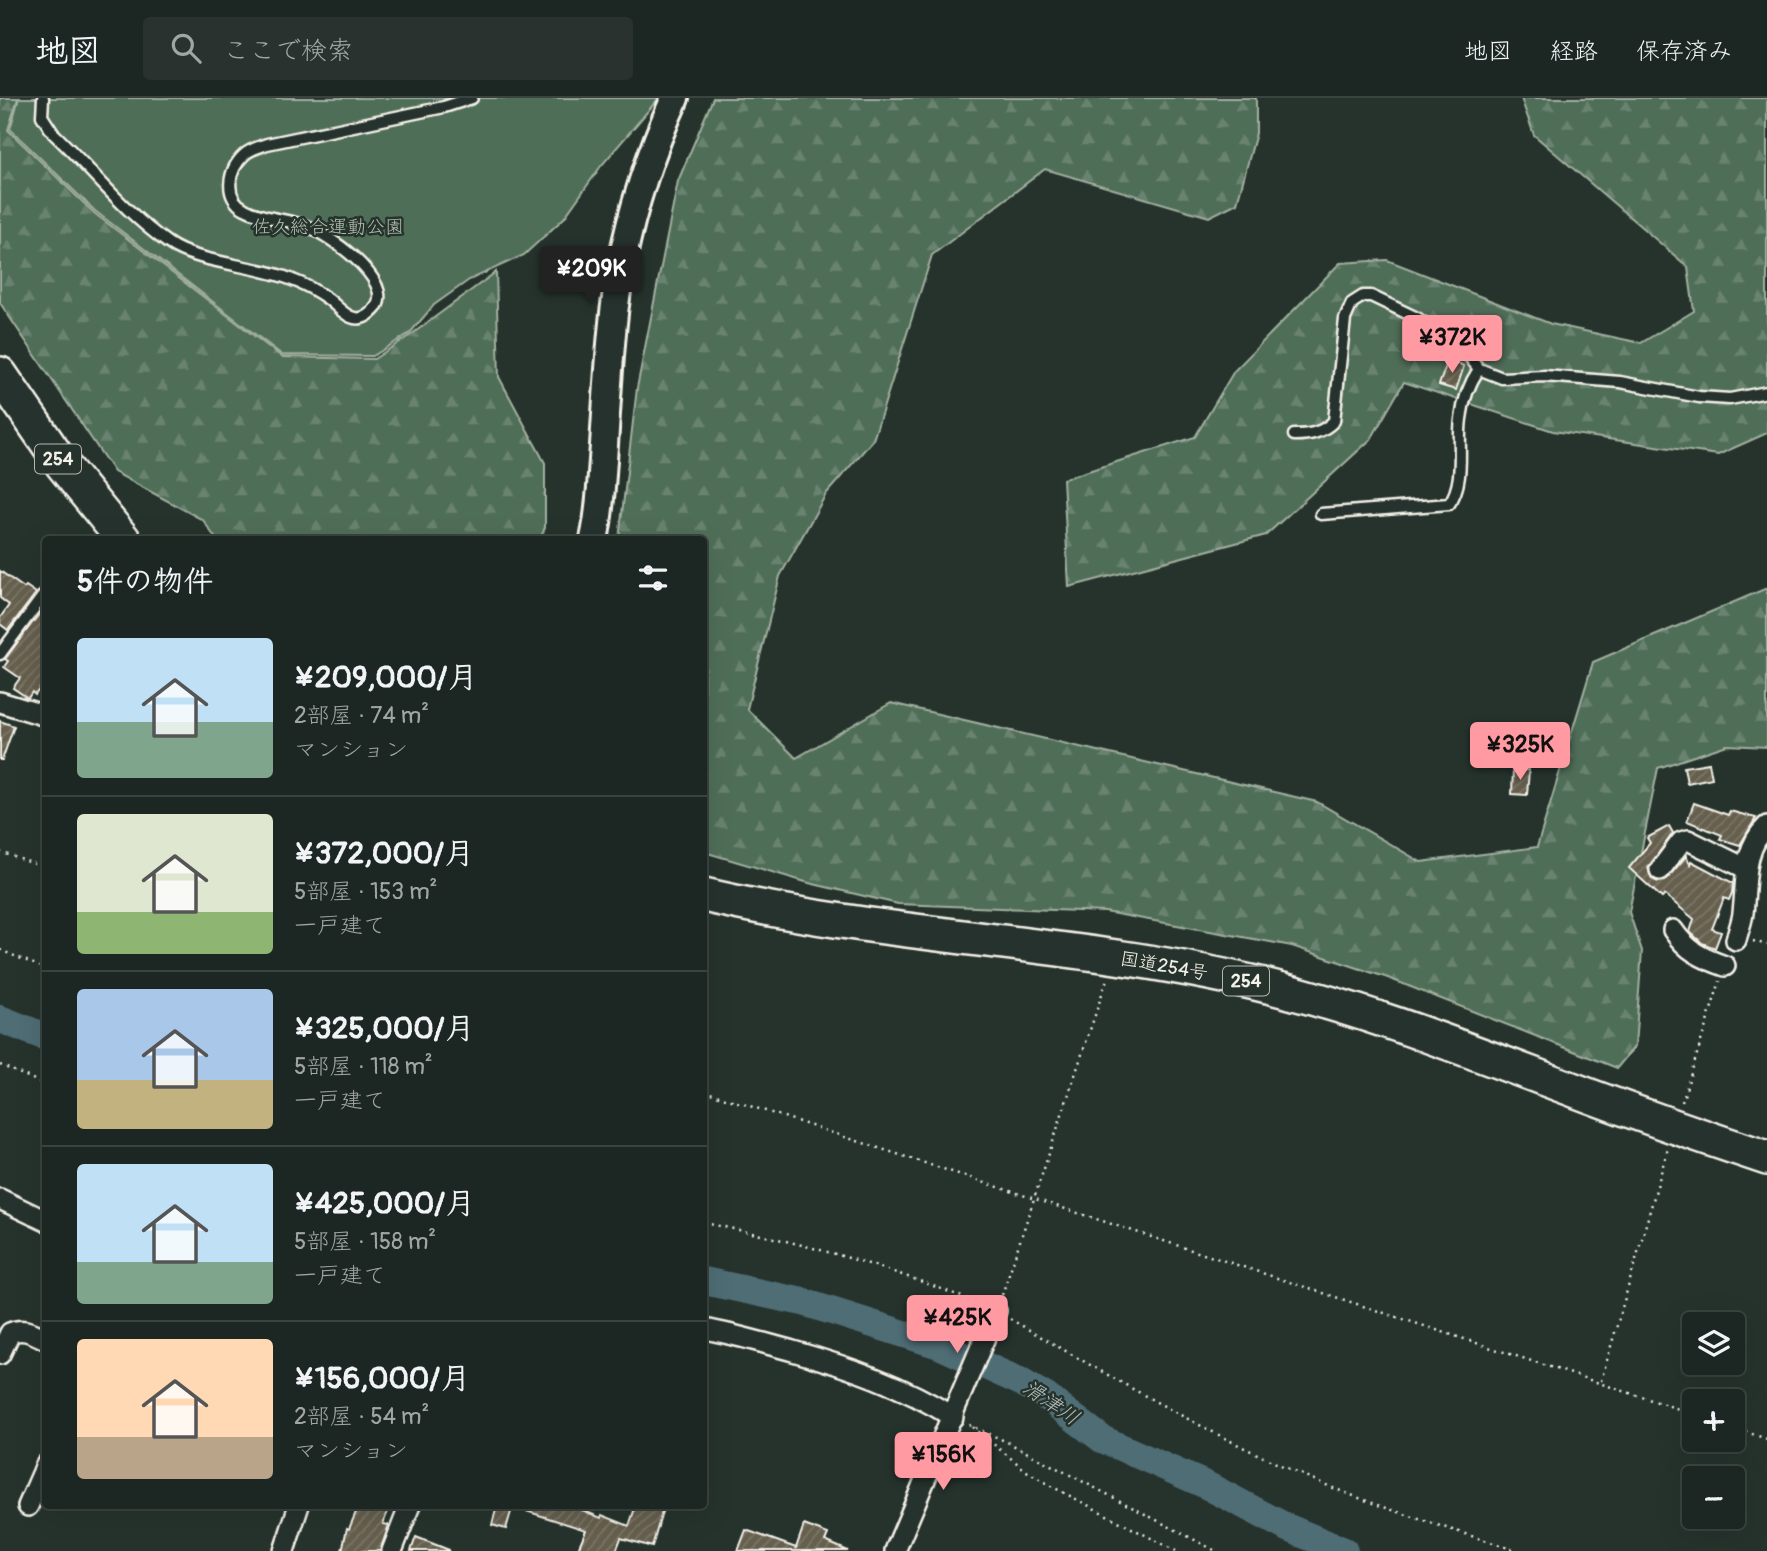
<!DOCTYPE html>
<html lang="ja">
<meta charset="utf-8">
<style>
body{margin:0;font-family:Pangolin,"Klee One",sans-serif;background:#29322f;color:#f1f3f6;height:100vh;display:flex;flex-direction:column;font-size:26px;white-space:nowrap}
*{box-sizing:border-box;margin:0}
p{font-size:23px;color:#a0a5a5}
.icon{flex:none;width:38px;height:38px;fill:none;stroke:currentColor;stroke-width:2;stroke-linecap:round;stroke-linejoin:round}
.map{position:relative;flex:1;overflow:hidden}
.sheet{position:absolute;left:42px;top:438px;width:665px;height:973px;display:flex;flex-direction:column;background:#1c2622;border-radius:7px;box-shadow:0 7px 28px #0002,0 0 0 2px #3a4340}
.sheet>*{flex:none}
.tools{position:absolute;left:1682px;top:1214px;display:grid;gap:14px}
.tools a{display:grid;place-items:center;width:63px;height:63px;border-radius:7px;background:#1c2622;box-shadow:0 7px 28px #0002,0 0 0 2px #3a4340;font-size:35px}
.price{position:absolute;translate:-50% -60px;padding:0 16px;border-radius:7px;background:#ff9aa2;color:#111;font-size:23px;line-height:46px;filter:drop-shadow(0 2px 4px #0008)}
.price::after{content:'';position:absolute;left:50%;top:42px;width:21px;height:16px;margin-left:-10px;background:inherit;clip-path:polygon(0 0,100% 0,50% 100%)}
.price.on{background:#222;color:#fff}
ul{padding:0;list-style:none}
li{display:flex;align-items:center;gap:21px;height:175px;padding:0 35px}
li+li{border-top:2px solid #3a4340}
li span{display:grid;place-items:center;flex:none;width:196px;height:140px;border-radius:7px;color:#555}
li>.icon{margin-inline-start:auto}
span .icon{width:84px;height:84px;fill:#fffc;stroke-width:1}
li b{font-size:30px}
h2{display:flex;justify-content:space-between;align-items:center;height:84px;padding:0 35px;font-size:30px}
header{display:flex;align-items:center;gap:42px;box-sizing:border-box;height:98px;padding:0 35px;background:#1c2622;border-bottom:2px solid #3a4340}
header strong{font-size:33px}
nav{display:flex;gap:38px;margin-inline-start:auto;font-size:24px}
.search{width:490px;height:63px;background:#29322f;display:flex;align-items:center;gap:18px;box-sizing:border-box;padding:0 24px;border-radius:7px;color:#a0a5a5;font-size:26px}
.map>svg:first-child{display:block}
.green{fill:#4f6e58;stroke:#a2b0a0;stroke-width:2}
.forest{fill:url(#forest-firs);stroke:#a2b0a0;stroke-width:2}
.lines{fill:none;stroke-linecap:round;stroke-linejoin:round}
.river{stroke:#4f6d75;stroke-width:28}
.building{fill:url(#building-hatch);stroke:#f4f1e8;stroke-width:2}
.lane-casing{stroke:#f4f1e8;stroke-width:15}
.street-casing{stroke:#f4f1e8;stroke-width:24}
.secondary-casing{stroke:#f4f1e8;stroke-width:32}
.highway-casing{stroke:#f4f1e8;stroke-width:38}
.path{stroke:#f4f1e8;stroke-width:2.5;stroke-dasharray:2 5;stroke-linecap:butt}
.lane{stroke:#26332d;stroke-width:10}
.street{stroke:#26332d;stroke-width:19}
.secondary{stroke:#26332d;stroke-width:26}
.highway{stroke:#26332d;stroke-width:33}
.labels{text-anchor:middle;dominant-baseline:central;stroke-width:5;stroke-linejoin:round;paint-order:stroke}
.shield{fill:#26332d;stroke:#b6b8b0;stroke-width:2}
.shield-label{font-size:18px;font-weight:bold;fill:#f4f1e8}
.park-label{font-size:19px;fill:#b2bdae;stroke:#26332d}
.street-label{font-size:19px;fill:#f4f1e8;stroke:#26332d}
.water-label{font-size:21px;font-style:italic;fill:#b2bcba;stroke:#26332d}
</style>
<header>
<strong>地図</strong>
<div class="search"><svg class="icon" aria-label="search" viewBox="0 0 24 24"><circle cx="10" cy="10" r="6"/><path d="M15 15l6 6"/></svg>ここで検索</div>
<nav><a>地図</a><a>経路</a><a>保存済み</a></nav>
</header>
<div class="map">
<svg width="1767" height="1453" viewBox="0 0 1767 1453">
<defs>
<pattern id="forest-firs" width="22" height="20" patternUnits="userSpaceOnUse" patternTransform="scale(1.75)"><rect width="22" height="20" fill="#4f6e58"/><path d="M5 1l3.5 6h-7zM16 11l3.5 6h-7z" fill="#698370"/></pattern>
<pattern id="building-hatch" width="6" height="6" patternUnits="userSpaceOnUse" patternTransform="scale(1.75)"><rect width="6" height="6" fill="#655e4e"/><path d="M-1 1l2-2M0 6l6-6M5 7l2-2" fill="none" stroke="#7c7668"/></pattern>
</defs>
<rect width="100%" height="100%" fill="#26332d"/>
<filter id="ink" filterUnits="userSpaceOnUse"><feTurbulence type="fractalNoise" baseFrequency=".0143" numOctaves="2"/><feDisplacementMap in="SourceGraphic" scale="14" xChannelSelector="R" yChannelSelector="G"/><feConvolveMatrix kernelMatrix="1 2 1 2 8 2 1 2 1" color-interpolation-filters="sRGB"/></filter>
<g filter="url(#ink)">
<polygon class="green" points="19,0 659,0 601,68 564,120 524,157 469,182 434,207 410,235 373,258 282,257 95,113 10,31"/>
<g class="forest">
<polygon points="0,0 18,0 8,32 94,115 282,259 374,261 412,236 496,174 499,279 545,365 545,430 540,441 216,441 203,422 114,374 0,205"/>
<polygon points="713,0 1256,0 1256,35 1237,105 1209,119 1045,71 932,157 873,342 826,396 780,478 747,611 796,660 891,605 1317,704 1421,764 1537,749 1593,564 1767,490 1767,649 1727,647 1658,670 1629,814 1642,853 1635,948 1617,970 1388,880 1292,848 1105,814 898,806 809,785 704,754 704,441 619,441 637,290 678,83"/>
<polygon points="1521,0 1767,0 1767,335 1718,357 1553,333 1404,284 1371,341 1266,437 1069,489 1063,381 1195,339 1234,273 1340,165 1387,162 1551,226 1641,245 1694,213 1688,169 1534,37"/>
</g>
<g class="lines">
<g class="river">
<polyline points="0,921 46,939"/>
<polyline points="704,1183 803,1204 939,1247 1021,1284 1045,1298 1102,1341 1206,1387 1286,1429 1344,1453"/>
</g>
</g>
<g class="building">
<polygon points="1448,262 1464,268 1456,292 1439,287"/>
<polygon points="0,473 24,490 26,488 36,495 8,532 0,526 0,520 9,507 0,500"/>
<polygon points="46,507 46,582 35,597 32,594 28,600 13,590 20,580 4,569 8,563 5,561"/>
<polygon points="0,623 14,628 2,662 0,662"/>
<polygon points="1709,665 1712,680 1687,685 1684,669"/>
<polygon points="1513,671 1529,672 1527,697 1512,696"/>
<polygon points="1694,705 1728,717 1730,713 1756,720 1740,747 1720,741 1722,737 1687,723"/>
<polygon points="1669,728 1673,735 1648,770 1652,781 1658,784 1665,783 1686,758 1690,766 1691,763 1733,785 1732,795 1729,802 1724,800 1712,831 1721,834 1715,850 1702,845 1690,834 1694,821 1665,797 1662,800 1629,770 1650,745 1647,740"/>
<polygon points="359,1407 383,1407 389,1410 383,1426 389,1427 380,1453 342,1453 347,1430 349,1431"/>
<polygon points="497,1407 513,1407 506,1431 492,1427"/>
<polygon points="518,1407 570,1407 601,1420 602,1417 629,1428 636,1407 664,1407 652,1449 621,1440 616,1453 577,1453 586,1432 517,1410"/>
<polygon points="804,1427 828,1436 825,1443 848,1453 738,1453 746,1432 796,1450"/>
<polygon points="416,1439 449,1452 449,1453 411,1453"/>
</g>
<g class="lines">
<defs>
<g id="lane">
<path d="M43 0 42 18 53 35C91 71 125 115 168 145 197 166 260 167 295 183 306 187 318 194 328 201 340 210 352 228 368 217 408 191 330 137 306 128 287 121 263 121 245 111 223 100 228 72 244 57 250 51 259 49 267 46L444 9 472 0"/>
<polyline points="1479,271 1502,280 1544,278 1620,284 1699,299 1730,301 1767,294"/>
<path d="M1294 337C1310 337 1322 335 1334 323L1345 221 1352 205 1363 198H1371L1417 220 1462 249 1479 271C1469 286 1463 303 1461 321 1457 348 1466 383 1449 406L1321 416"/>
<polyline points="0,556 46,494"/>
</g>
<g id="street">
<polyline points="0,604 46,618"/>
<polyline points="1660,772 1681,744 1688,742 1745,770"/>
<path d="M1673 832C1687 853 1702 860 1725 868"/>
<path d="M1736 842C1738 833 1742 824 1743 815 1747 783 1742 752 1767 728"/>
<polyline points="0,1101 46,1123"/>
<path d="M704 1231C734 1236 763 1245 793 1253 849 1269 904 1288 953 1319"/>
<path d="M0 1256 10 1235C23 1229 33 1235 46 1241"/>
<polyline points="28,1408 46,1367"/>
<polyline points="284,1453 299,1407"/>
<polyline points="392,1453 410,1407"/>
<polyline points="895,1453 996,1213"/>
</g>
<path id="secondary" d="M594 441C600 416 601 388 603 362 606 319 608 277 612 235 619 152 641 75 675 0"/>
<g id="highway">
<polyline points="0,276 62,366 123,441"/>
<path d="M704 797C885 840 1073 842 1255 885 1362 910 1465 951 1569 990 1634 1015 1701 1038 1767 1060"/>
</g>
</defs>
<use href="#lane" class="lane-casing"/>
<use href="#street" class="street-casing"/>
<use href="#secondary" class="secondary-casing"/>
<use href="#highway" class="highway-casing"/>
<g class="path">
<polyline points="0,754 46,770"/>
<polyline points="1753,843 1767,847"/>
<polyline points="0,852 46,871"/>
<polyline points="0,967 46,987"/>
<polyline points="704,993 1694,1316"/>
<polyline points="1682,1004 1720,883"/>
<path d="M704 1125C798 1143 893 1170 982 1207"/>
<polyline points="1002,1197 1107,881"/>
<path d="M1010 1221C1113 1280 1216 1341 1326 1387 1389 1413 1454 1432 1518 1453"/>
<polyline points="1601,1283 1668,1050"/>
<polyline points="969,1327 1005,1343 1216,1453"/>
<polyline points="972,1329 1028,1374 1049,1387 1176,1453"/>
<polyline points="1732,1329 1767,1341"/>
</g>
<use href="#lane" class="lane"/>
<use href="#street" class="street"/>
<use href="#secondary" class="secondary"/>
<use href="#highway" class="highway"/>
</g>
</g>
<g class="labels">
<g class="shield">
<rect x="35" y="346.5" width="46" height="29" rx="5"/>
<rect x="1223" y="868.5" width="46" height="29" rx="5"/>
</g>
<g class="shield-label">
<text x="58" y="361">254</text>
<text x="1246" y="883">254</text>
</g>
<g class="park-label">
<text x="328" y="129">佐久総合運動公園</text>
</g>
<g class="street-label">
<text transform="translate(1164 868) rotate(10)">国道254号</text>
</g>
<g class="water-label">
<text transform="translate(1051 1305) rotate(34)">滑津川</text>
</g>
</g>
</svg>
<div class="tools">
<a><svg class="icon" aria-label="layers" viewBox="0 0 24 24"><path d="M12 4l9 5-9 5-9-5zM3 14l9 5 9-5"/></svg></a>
<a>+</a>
<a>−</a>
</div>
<b class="price on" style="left:591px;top:208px">¥209K</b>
<b class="price" style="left:1452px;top:277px">¥372K</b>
<b class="price" style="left:1520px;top:684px">¥325K</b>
<b class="price" style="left:957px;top:1257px">¥425K</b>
<b class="price" style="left:943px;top:1394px">¥156K</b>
<section class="sheet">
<h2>5件の物件<svg class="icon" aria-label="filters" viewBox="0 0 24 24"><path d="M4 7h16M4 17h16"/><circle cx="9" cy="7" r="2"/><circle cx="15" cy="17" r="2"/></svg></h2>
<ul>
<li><span style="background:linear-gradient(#bfe0f5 60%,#7fa58c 0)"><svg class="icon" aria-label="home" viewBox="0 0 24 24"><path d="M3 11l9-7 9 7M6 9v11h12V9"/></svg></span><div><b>¥209,000/月</b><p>2部屋 · 74 m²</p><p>マンション</p></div></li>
<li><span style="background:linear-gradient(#dfe7d0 70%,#8fb573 0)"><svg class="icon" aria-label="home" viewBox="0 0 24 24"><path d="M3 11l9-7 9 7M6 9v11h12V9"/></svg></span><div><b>¥372,000/月</b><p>5部屋 · 153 m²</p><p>一戸建て</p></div></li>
<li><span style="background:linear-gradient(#a9c7e8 65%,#c2b280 0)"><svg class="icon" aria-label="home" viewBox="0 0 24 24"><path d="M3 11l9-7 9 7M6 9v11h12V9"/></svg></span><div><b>¥325,000/月</b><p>5部屋 · 118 m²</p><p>一戸建て</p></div></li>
<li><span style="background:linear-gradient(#bfe0f5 70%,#7fa58c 0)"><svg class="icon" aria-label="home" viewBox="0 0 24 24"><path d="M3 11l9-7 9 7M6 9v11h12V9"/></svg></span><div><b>¥425,000/月</b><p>5部屋 · 158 m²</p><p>一戸建て</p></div></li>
<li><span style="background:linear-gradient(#ffd9b3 70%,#b9a48a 0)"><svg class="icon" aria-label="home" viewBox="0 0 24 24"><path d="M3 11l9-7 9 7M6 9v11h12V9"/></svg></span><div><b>¥156,000/月</b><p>2部屋 · 54 m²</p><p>マンション</p></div></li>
</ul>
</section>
</div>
